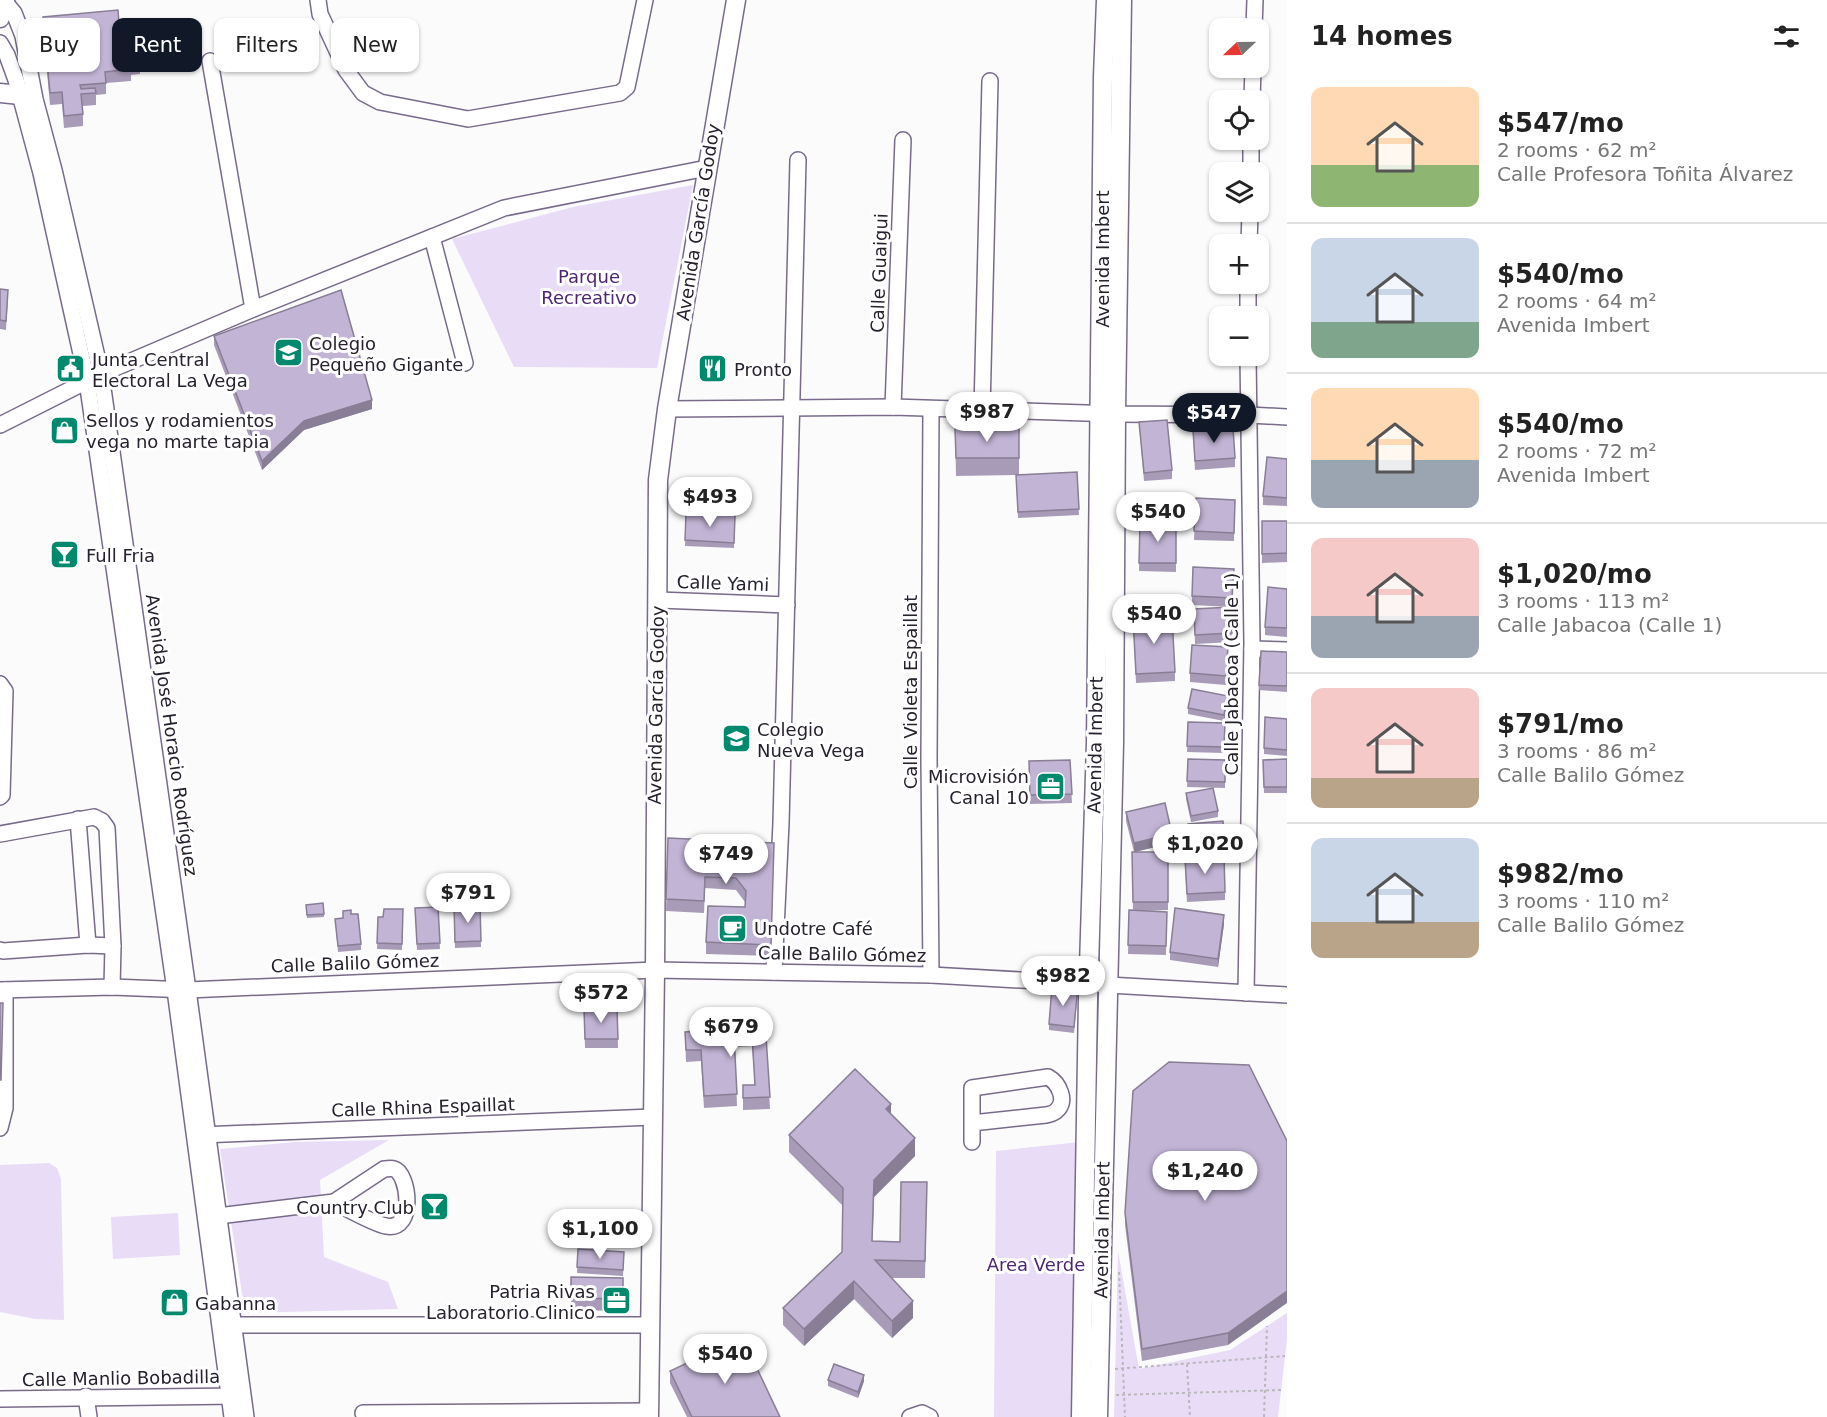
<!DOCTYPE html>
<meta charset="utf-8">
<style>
body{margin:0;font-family:"DejaVu Sans",sans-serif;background:#f2f2f2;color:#222;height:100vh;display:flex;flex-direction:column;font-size:22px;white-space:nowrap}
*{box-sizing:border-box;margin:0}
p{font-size:20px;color:#767676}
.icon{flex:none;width:33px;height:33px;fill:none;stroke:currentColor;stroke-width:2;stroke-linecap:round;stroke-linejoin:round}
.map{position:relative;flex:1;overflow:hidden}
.details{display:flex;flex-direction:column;background:#fff;width:540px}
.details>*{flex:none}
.top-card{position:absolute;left:18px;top:18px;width:570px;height:54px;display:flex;gap:12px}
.needle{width:39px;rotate:248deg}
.tools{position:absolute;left:1209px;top:18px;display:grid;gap:12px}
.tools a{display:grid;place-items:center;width:60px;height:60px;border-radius:12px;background:#fff;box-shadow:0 2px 4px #0004;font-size:30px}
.price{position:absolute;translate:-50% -51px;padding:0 14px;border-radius:21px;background:#fff;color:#222;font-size:20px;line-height:39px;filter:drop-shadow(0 2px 3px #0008)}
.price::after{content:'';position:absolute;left:50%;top:36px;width:18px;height:14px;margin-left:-9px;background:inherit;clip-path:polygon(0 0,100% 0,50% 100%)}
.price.on{background:#111827;color:#fff}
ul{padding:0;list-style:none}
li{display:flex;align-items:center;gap:18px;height:150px;padding:0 24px}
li+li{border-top:2px solid #e0e0e0}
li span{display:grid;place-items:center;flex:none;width:168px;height:120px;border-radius:12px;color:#555}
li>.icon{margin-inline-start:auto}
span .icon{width:72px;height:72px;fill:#fffc;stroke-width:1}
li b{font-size:26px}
h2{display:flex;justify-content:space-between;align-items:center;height:72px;padding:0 24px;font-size:26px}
.tag{padding:0 21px;border-radius:12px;background:#fff;box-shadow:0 2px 4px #0004;font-size:21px;line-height:54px}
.tag.on{background:#111827;color:#fff}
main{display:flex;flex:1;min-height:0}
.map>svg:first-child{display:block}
.green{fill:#e8dcf7}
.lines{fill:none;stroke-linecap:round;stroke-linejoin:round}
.minor-casing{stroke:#786b89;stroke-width:18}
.major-casing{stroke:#786b89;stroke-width:21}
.path{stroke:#bab8bc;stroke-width:2;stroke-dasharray:3 3;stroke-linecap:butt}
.minor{stroke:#fff;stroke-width:15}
.major{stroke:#fff;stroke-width:18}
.wall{fill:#a79bb7}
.shaded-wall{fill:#887e95}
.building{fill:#c2b4d5;stroke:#887e95;stroke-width:1.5}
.labels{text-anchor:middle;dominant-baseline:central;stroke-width:6;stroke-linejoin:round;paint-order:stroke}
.street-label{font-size:18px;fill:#26212d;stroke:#fff}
.park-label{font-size:18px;fill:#4d2671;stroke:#fff}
.poi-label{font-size:18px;fill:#26212d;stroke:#fff;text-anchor:start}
</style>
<main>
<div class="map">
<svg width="1287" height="1417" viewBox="0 0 1287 1417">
<rect width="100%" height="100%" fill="#fbfbfb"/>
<g class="green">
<polygon points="693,185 657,368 514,367 452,239 573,207"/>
<polygon points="389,1140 320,1180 324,1257 388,1282 398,1309 245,1313 220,1149 295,1142"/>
<polygon points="1080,1142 1072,1417 994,1417 996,1151"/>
<polygon points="49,1163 57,1168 61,1179 64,1320 35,1319 0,1312 0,1165"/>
<polygon points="178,1213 180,1255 113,1259 111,1217"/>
<polygon points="1118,1251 1139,1369 1230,1350 1287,1313 1287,1339 1278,1417 1114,1417"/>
</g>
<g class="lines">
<defs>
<g id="minor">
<polyline points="318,0 320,14 346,70 363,93 380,102 468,119 620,93 627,87 645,0"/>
<polyline points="0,1 5,2 14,13 23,36 35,99 54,170 101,374 188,990 246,1417"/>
<polyline points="1254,28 1255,0"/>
<polyline points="0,43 7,55 16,80 41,173 87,381 175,990 232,1417"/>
<polyline points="210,61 253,309"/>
<polyline points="1252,100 1253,68"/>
<polyline points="1251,172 1251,140"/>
<polyline points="432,237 465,363"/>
<polyline points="1249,244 1250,212"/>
<polyline points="1248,316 1248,284"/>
<polyline points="893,407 903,140"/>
<polyline points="667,409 893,407 1116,414 1249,415 1287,417"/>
<polyline points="982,410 990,81"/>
<polyline points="0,425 101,374 253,309 504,208 707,168"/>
<polyline points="658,600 787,605"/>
<polyline points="1252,649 1287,650"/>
<polyline points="0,684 5,691 2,795 0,797"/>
<polyline points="78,819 88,945"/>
<polyline points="0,834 94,817 102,821 107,828 113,946 112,987"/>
<polyline points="0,950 3,951 88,945 113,946"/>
<polyline points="774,972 781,823 798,160"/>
<polyline points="931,975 929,758 931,409"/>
<polyline points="0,990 112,987 188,990 655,970 931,975 1287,995"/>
<polyline points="1246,993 1252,643 1248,356"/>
<polyline points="0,1128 5,1108 5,990"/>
<polyline points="201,1135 653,1117"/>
<path d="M972 1142V1088L1048 1077C1059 1083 1068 1102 1056 1111 1053 1114 1050 1114 1046 1115L972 1123"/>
<path d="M218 1216 334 1202 384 1169C387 1169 391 1168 394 1169 409 1173 416 1232 386 1226 374 1224 346 1208 334 1202"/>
<polyline points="234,1325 650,1325"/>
<polyline points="86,1396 89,1417"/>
<polyline points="0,1399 237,1396"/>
<polyline points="363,1413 649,1411"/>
<polyline points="910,1417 922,1413 930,1417"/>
</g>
<g id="major">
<polyline points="0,18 5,0"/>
<polyline points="0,93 20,95"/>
<polyline points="649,1417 655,970 658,480 667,409 736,0"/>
<polyline points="1081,1417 1088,998 1096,743 1103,77 1106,0"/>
<polyline points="1098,1417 1114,743 1116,414 1122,0"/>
</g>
</defs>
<use href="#minor" class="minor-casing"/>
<use href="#major" class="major-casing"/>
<g class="path">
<polyline points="1119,1272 1125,1417"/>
<polyline points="1187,1364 1190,1417"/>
<polyline points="1115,1369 1285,1356"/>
<polyline points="1116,1395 1281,1390"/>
<polyline points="1264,1417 1267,1326"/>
</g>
<use href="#minor" class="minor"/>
<use href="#major" class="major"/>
</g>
<g class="wall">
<polygon points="43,17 120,36 140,62 140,74 131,75 131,81 106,83 106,94 96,95 96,105 83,106 83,126 64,128 62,104 50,105 43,29"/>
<polygon points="0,289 8,298 6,330 0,329"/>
<polygon points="214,336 372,409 304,430 262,470 214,345"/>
<polygon points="1139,422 1172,470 1172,479 1144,481"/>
<polygon points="1019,427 1019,475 1077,472 1079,515 1018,518 1016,475 956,476 955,428"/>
<polygon points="1193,430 1235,458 1235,467 1195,470"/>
<polygon points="1287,459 1287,506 1263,505 1263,496"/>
<polygon points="1196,498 1235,500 1234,541 1194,540"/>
<polygon points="686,513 735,515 734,548 685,546"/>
<polygon points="1262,521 1287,521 1287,562 1262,563"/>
<polygon points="1140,523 1176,524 1176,572 1139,571"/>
<polygon points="1234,569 1232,607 1231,607 1232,642 1195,644 1194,609 1230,607 1192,605 1192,596"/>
<polygon points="1287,589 1287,637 1265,635 1265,627"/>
<polygon points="1133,618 1175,672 1175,681 1136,683"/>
<polygon points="1261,651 1287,652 1287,692 1259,690"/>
<polygon points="1228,656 1226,685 1190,682 1190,673"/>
<polygon points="1228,702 1224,721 1188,714 1188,708"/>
<polygon points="1287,719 1287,756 1264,754 1264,748"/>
<polygon points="1188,722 1225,723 1224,753 1187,752"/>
<polygon points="1188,759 1225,760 1225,788 1187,787"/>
<polygon points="1287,759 1287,793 1264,793 1263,760"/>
<polygon points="1070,760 1072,803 1030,804 1029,761"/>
<polygon points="1186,793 1218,811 1218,817 1191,822 1186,799"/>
<polygon points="1126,812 1172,843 1135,852 1168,852 1168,910 1139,911 1167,912 1166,955 1128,954 1129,910 1133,911 1132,852 1134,852 1126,821"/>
<polygon points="1188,830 1225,848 1225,854 1190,857"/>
<polygon points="668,838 774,843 771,956 706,954 706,942 745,907 745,902 736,890 705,888 704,913 666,911"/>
<polygon points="1185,867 1225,892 1225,900 1187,902"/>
<polygon points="323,903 324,917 307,918 306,905"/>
<polygon points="480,905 481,947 455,948 454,906"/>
<polygon points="438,907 440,949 417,950 415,908"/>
<polygon points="403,909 402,950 377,949 378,917 383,917"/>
<polygon points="343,911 361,944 361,950 338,952 335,919 343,918"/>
<polygon points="1224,924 1218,967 1170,960 1170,952"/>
<polygon points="1077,1001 1074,1033 1049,1030 1049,1024"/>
<polygon points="584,1009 617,1009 618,1048 585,1048"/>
<polygon points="765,1021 770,1109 743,1110 743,1085 755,1085 752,1046 735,1047 737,1106 704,1108 701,1061 686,1062 685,1032 711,1030"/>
<polygon points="1249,1065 1228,1345 1142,1361 1125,1225 1125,1213"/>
<polygon points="891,1114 915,1156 874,1197 872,1241 900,1242 927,1182 925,1278 891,1278 913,1318 892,1338 854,1299 804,1346 783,1325 783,1308 842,1252 842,1205 789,1152 789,1135"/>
<polygon points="578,1249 624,1252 623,1276 577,1273"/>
<polygon points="571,1277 623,1278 623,1311 571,1310"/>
<polygon points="670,1371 780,1417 687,1417 670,1383"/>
<polygon points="828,1380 864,1381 858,1398 828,1386"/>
</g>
<g class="shaded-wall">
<polygon points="372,400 372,409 304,430 262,470 262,461 304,421"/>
<polygon points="1228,696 1228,702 1224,721 1224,715"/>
<polygon points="1172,834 1172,843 1134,852 1134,843"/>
<polygon points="1224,915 1224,924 1218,967 1218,959"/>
<polygon points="891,1104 891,1122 886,1109"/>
<polygon points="915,1138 915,1156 874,1197 872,1258 874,1180"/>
<polygon points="854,1281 854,1299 804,1346 804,1329"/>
<polygon points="1287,1291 1287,1303 1228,1345 1228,1333"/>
<polygon points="913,1301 913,1318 892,1338 892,1321"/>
<polygon points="864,1375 864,1381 858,1398 858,1392"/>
</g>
<g class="building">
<polygon points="118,10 120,36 137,34 140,62 130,63 131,69 105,72 106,83 80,85 81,89 95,88 96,93 81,94 83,114 64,116 62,92 50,93 43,17"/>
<polygon points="0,289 8,290 6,321 0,320"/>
<polygon points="341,290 372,400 304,421 262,461 214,336"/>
<polygon points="1167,420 1172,470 1144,473 1139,422"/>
<polygon points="1019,427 1019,458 956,458 955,428"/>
<polygon points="1233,427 1235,458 1195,461 1193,430"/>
<polygon points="1267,457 1287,459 1287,498 1263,496"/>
<polygon points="1077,472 1079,509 1018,512 1016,475"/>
<polygon points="1196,498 1235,500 1234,533 1194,531"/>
<polygon points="686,513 735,515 734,543 685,540"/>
<polygon points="1262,521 1287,521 1287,553 1262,554"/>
<polygon points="1140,523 1176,524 1176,563 1139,563"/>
<polygon points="1193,567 1234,569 1232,598 1192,596"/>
<polygon points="1268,587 1287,589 1287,628 1265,627"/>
<polygon points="1231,607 1232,633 1195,635 1194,609"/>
<polygon points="1172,616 1175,672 1136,674 1133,618"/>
<polygon points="1192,645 1228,647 1226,676 1190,673"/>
<polygon points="1261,651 1287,652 1287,686 1259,685"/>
<polygon points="1192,689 1228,696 1224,715 1188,708"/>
<polygon points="1265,717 1287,719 1287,750 1264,748"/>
<polygon points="1188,722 1225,723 1224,747 1187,746"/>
<polygon points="1188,759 1225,760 1225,782 1187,781"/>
<polygon points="1287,759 1287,787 1264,787 1263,760"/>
<polygon points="1070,760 1072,794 1030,795 1029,761"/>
<polygon points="1213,788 1218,811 1191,816 1186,793"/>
<polygon points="1165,803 1172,834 1134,843 1126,812"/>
<polygon points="1223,821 1225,848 1190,851 1188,824"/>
<polygon points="668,838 774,843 771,945 706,942 708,906 745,907 746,891 736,878 705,877 704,901 666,899"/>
<polygon points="1132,852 1168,852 1168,902 1133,902"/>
<polygon points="1224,856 1225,892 1187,894 1185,858"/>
<polygon points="323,903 324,914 307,915 306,905"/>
<polygon points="480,905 481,941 455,942 454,906"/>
<polygon points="438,907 440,943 417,944 415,908"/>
<polygon points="1175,908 1224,915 1218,959 1170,952"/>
<polygon points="384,909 403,909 402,944 377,943 378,917 383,917"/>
<polygon points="351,910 351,914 358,914 361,944 338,946 335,919 343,918 343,911"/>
<polygon points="1129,910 1167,912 1166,946 1128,945"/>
<polygon points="1052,987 1069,989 1077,995 1074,1027 1049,1024"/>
<polygon points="0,1003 3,1003 1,1080 0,1080"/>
<polygon points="584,1009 617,1009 618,1039 585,1039"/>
<polygon points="765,1021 770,1097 743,1098 743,1085 755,1085 752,1035 734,1036 737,1094 704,1096 701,1050 686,1050 685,1032 712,1030 711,1024"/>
<polygon points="1169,1062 1249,1065 1287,1141 1287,1291 1228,1333 1142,1349 1125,1213 1133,1091"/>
<polygon points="855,1069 891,1104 886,1109 915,1138 874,1180 872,1241 900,1242 901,1182 927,1182 925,1261 875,1260 913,1301 892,1321 854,1281 804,1329 783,1308 842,1252 843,1188 789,1135"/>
<polygon points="578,1249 624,1252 623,1270 577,1267"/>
<polygon points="571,1277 623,1278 623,1299 571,1298"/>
<polygon points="742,1337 780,1417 692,1417 670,1371"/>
<polygon points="834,1364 864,1375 858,1392 828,1380"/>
</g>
<defs>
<symbol id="school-square" viewBox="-11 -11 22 22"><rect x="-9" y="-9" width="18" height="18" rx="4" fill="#01896e" stroke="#fff"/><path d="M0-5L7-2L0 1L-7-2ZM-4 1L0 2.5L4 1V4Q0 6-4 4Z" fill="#fff"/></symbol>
<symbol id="civic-square" viewBox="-11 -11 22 22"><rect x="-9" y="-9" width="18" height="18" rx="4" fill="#01896e" stroke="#fff"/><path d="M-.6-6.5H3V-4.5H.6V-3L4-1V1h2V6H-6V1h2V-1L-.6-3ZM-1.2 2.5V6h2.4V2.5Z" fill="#fff"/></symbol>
<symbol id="restaurant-square" viewBox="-11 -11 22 22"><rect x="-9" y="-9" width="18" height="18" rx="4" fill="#01896e" stroke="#fff"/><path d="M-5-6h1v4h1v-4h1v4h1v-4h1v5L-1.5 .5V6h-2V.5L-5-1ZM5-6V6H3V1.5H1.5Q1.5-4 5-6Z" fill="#fff"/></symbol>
<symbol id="shop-square" viewBox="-11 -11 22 22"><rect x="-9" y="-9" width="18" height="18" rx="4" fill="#01896e" stroke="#fff"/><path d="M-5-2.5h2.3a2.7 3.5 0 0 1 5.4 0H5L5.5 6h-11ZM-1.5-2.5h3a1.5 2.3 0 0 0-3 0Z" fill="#fff"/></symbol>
<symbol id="bar-square" viewBox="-11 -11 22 22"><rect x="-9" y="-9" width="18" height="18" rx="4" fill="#01896e" stroke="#fff"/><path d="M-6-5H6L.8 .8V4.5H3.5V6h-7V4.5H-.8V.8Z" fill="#fff"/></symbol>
<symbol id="office-square" viewBox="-11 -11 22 22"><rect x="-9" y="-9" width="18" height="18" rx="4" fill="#01896e" stroke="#fff"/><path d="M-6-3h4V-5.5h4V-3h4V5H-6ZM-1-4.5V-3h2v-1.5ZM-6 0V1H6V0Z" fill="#fff"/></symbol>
<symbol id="cafe-square" viewBox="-11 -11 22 22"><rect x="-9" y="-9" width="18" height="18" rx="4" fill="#01896e" stroke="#fff"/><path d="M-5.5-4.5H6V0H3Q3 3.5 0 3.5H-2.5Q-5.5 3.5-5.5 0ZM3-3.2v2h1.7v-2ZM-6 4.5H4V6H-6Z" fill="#fff"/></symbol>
</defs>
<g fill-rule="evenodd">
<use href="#school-square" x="272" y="336" width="33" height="33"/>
<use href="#civic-square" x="54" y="352" width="33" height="33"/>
<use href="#restaurant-square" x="696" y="352" width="33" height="33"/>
<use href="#shop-square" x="48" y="414" width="33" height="33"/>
<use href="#bar-square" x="48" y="538" width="33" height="33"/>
<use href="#school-square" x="720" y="722" width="33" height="33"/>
<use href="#office-square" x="1034" y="770" width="33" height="33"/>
<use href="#cafe-square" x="716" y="912" width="33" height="33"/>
<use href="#bar-square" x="418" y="1190" width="33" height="33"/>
<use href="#office-square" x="600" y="1284" width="33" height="33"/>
<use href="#shop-square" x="158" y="1286" width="33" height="33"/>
</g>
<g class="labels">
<g class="street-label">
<text transform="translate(698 222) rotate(-81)">Avenida García Godoy</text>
<text transform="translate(1102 259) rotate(-90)">Avenida Imbert</text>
<text transform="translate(879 273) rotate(-88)">Calle Guaigui</text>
<text transform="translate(723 583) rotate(2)">Calle Yami</text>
<text transform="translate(1231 674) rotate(-90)">Calle Jabacoa (Calle 1)</text>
<text transform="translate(910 692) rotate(-90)">Calle Violeta Espaillat</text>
<text transform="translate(656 705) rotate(-89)">Avenida García Godoy</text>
<text transform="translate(172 735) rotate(82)">Avenida José Horacio Rodríguez</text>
<text transform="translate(1095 745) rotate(-89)">Avenida Imbert</text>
<text transform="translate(842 954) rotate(1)">Calle Balilo Gómez</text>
<text transform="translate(355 963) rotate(-2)">Calle Balilo Gómez</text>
<text transform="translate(423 1107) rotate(-2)">Calle Rhina Espaillat</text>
<text transform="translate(1102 1230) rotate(-89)">Avenida Imbert</text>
<text transform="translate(121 1378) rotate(-1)">Calle Manlio Bobadilla</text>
</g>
<g class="park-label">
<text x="589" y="276">Parque<tspan x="589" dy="21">Recreativo</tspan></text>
<text x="1036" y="1264">Area Verde</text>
</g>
<g class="poi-label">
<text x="309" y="343">Colegio<tspan x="309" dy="21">Pequeño Gigante</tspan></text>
<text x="92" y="359">Junta Central<tspan x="92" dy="21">Electoral La Vega</tspan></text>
<text x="734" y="369">Pronto</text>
<text x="86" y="420">Sellos y rodamientos<tspan x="86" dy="21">vega no marte tapia</tspan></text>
<text x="86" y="555">Full Fria</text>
<text x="757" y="729">Colegio<tspan x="757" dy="21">Nueva Vega</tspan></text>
<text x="1029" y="776" text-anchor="end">Microvisión<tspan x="1029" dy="21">Canal 10</tspan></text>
<text x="754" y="928">Undotre Café</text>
<text x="414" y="1207" text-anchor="end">Country Club</text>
<text x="595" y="1291" text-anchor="end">Patria Rivas<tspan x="595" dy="21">Laboratorio Clinico</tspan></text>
<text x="195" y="1303">Gabanna</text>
</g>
</g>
</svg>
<div class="tools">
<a><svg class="needle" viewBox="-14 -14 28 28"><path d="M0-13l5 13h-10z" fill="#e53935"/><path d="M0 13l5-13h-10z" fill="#767676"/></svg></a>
<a><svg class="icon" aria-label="locate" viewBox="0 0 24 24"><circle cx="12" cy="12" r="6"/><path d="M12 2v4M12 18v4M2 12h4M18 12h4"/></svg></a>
<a><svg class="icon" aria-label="layers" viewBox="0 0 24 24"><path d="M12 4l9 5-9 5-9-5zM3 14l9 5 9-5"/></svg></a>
<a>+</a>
<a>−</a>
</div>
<b class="price" style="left:987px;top:443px">$987</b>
<b class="price on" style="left:1214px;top:444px">$547</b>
<b class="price" style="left:710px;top:528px">$493</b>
<b class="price" style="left:1158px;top:543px">$540</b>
<b class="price" style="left:1154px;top:645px">$540</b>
<b class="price" style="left:1205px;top:875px">$1,020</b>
<b class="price" style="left:726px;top:885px">$749</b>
<b class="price" style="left:468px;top:924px">$791</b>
<b class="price" style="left:1063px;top:1007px">$982</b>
<b class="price" style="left:601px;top:1024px">$572</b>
<b class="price" style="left:731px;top:1058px">$679</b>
<b class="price" style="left:1205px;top:1202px">$1,240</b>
<b class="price" style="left:600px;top:1260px">$1,100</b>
<b class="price" style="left:725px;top:1385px">$540</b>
<div class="top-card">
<a class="tag">Buy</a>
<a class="tag on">Rent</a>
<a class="tag">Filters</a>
<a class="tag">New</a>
</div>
</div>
<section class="details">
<h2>14 homes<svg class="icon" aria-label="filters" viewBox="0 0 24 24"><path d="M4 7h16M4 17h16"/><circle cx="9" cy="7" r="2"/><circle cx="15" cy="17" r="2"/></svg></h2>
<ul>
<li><span style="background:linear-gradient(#ffd9b3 65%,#8fb573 0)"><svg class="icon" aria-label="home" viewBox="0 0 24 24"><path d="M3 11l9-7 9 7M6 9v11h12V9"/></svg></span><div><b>$547/mo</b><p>2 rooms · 62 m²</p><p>Calle Profesora Toñita Álvarez</p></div></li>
<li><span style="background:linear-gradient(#c9d6e8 70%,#7fa58c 0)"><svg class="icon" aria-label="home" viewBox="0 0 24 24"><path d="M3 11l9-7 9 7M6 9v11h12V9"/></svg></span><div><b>$540/mo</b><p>2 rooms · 64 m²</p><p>Avenida Imbert</p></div></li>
<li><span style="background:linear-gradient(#ffd9b3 60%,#9aa5b1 0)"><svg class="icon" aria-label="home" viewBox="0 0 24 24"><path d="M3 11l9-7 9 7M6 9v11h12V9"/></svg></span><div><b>$540/mo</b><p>2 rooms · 72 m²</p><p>Avenida Imbert</p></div></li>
<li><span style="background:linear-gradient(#f6c9c9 65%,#9aa5b1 0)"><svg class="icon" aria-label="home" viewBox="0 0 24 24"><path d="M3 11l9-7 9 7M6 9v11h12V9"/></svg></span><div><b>$1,020/mo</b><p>3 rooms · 113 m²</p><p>Calle Jabacoa (Calle 1)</p></div></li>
<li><span style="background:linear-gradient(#f6c9c9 75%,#b9a48a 0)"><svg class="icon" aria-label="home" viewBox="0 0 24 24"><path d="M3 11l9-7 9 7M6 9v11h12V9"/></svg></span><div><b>$791/mo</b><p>3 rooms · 86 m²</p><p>Calle Balilo Gómez</p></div></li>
<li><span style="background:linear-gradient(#c9d6e8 70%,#b9a48a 0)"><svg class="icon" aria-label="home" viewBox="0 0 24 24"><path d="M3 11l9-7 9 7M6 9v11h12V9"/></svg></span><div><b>$982/mo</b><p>3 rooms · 110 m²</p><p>Calle Balilo Gómez</p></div></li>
</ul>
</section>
</main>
